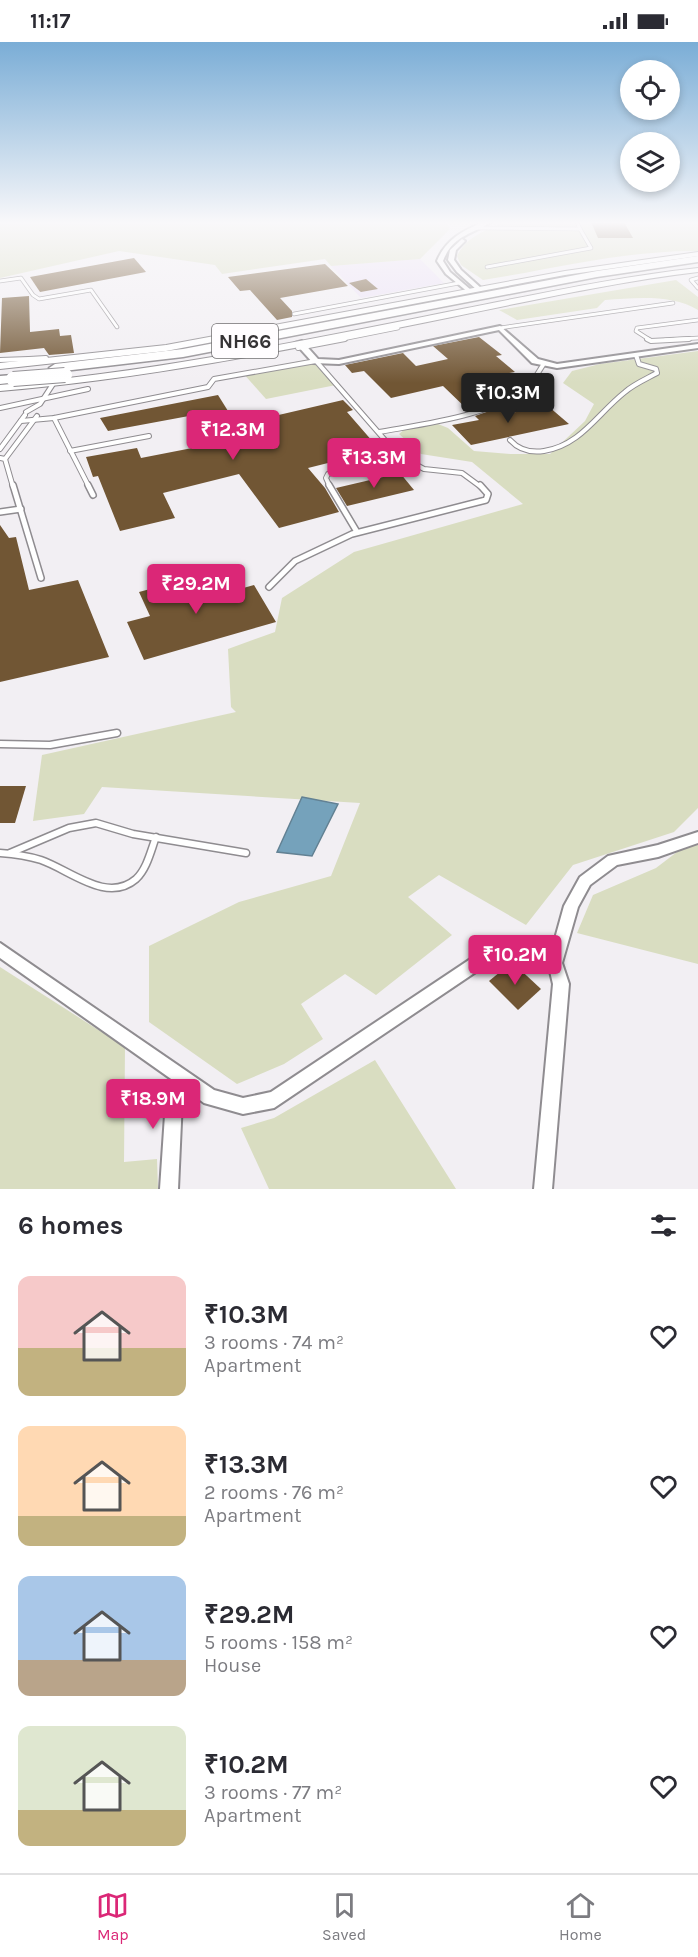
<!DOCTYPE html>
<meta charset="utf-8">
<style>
body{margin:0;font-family:Karla,sans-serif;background:#f7f7f7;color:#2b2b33;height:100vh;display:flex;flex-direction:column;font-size:22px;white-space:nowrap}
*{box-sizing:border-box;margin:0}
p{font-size:20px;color:#7c7c81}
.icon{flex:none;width:33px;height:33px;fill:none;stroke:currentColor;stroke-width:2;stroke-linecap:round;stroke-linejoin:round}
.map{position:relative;height:1147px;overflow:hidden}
.panel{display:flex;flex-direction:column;background:#fff;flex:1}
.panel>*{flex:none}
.tools{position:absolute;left:620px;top:18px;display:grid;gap:12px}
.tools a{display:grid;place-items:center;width:60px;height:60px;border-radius:50%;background:#fff;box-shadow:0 3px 9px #0003;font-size:30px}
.price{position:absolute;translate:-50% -51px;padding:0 14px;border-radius:6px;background:#db2777;color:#fff;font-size:20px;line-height:39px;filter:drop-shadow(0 2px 3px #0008)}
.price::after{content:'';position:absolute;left:50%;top:36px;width:18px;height:14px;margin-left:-9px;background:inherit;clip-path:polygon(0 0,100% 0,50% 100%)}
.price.active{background:#222;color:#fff}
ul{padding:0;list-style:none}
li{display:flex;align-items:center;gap:18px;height:150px;padding:0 18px}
li span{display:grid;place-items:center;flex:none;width:168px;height:120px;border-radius:12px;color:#555}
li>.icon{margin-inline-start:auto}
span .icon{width:72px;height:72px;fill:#fffc;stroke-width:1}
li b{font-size:26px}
h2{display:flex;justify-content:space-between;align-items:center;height:72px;padding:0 18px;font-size:26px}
.status{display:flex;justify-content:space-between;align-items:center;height:42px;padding:0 30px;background:#fff;direction:ltr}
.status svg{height:16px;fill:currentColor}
.tab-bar{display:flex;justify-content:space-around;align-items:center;height:84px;border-top:2px solid #e1e1e2;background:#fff;font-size:16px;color:#7c7c81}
.tab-bar a{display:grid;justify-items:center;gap:3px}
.tab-bar .active{color:#db2777}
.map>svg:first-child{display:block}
.industrial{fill:#ece1f6}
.green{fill:#d9ddc1}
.water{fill:#75a2bb;stroke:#628193;stroke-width:1.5}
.building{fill:#715634}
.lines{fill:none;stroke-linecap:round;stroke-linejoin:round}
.service-far3-casing{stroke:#8f8c90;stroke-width:4.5}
.service-far2-casing{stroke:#8f8c90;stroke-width:6}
.service-far1-casing{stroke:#8f8c90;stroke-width:8}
.service-casing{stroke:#8f8c90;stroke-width:9}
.minor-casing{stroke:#8f8c90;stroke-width:4}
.tertiary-casing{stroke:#8f8c90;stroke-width:2}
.trunk-casing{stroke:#8f8c90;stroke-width:3}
.service-far3{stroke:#fff;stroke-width:3}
.service-far2{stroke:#fff;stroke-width:4}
.service-far1{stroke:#fff;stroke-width:5}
.service{stroke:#fff;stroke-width:6}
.minor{fill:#fff;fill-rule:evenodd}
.tertiary{fill:#fff;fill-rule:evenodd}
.trunk{fill:#fff;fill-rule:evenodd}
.trunk-bridge-casing{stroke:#8f8c90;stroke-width:16;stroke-linecap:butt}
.trunk-bridge{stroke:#fff;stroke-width:14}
.labels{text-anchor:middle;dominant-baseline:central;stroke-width:6;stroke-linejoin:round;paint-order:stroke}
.shield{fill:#fffdff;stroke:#727072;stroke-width:1.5}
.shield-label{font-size:20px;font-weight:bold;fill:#353335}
</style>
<div class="status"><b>11:17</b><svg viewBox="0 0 49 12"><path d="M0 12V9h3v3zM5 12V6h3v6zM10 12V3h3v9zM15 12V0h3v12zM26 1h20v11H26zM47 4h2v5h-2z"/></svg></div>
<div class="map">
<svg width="698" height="1147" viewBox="0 0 698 1147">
<rect width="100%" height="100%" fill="#f2eff3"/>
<polygon class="industrial" points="420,217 444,241 361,256 331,224"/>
<g class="green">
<polygon points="0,180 446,180 450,187 420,217 331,224 325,217 222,232 215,223 119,209 0,236"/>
<path d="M505 180H698V209C626 208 554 227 483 238L461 223 457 214C467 194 485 189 505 180Z"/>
<path d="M676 238 698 255V268C672 252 635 256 605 258L597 266 517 278 499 268Z"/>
<polygon points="698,309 698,766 674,790 573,823 526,883 439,833 408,855 452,893 376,953 345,932 301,962 323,997 284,1022 237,1042 149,980 149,904 239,860 331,834 360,761 102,745 84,772 33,779 42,713 236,670 231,665 228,607 275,590 282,556 354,510 523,462 472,420 421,412 399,392 406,386 438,382 448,386 474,409 510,412 550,412 585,379 594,362 563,341 572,329 600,322"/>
<polygon points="311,317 336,343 266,357 242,330"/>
<polygon points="698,794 698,922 577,891 593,853 656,826"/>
<polygon points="0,925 125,1005 124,1120 157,1117 158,1147 0,1147"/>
<polygon points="375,1018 456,1147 269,1147 241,1086 274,1076"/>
</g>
<polygon class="water" points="302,755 338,762 312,814 277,810"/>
<g class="building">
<polygon points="591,180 624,180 633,196 598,196"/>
<polygon points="134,216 146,230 40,250 30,235"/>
<polygon points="325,222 348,244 280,256 292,269 292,275 277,278 250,248 240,249 228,235"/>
<polygon points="366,237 378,247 361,250 349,241"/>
<polygon points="29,254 30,290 59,287 60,294 71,293 74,311 49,313 44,306 0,311 2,256"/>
<polygon points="479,295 502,313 496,314 515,330 468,339 491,360 468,368 443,344 391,356 364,329 352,331 345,323 403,311 416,324 448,317 433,304"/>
<polygon points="218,353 233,377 267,370 270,375 343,358 353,368 347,370 380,408 308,426 325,446 339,470 279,486 239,432 163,451 175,476 120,489 98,434 93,435 86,415 137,406 141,416 223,400 205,371 108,389 100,376"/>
<polygon points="548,364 569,382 471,403 452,383 479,378 475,374 498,366 505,372"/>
<polygon points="400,431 414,448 347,464 336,446"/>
<polygon points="0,483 9,496 16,495 29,548 78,538 109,615 0,640"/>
<polygon points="217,529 229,550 254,543 276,580 144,618 127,580 150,574 139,550"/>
<polygon points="0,744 26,744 15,781 0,781"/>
<polygon points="512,920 541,947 518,968 489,939"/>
</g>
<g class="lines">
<defs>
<g id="service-far3">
<polyline points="476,186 580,187 577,180"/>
<polyline points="487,225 591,206 580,187"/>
<polyline points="698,236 691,238 698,246"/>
<polyline points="0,239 21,236 33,253 39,257 91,248 117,285"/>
<polyline points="294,272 459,241"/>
<polyline points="500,286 673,261"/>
<polyline points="338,298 398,286"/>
<polyline points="650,298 636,289 637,286 698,278"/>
<polyline points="665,298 698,296"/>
</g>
<g id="service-far2">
<polyline points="647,297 651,299 689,297"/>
<polyline points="298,306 345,297"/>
<polyline points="0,318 29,317"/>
<polyline points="29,320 29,317 46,316"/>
<polyline points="0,366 88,347"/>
<polyline points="26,370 40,362 53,342"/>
<polyline points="54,376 89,445"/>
<polyline points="21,379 54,376 208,345 214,337 316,319 398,413 424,427 462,431 481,445"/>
<path d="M379 390C423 382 496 374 530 342 535 337 539 329 543 323"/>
<path d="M510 398C519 408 530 411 544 409 581 403 597 372 625 350 634 342 646 337 657 331L656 327 639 322 636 313"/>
<polyline points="0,407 25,373"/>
<polyline points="70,409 149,394"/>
<polyline points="0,416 5,417 13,445"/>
<polyline points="5,417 37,374"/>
<polyline points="330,445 326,436 328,432 398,413"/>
</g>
<g id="service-far1">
<polyline points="13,443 41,536"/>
<polyline points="88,443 93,453"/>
<polyline points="329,443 357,490"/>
<polyline points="0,470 21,467"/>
<polyline points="269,545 295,519 352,492 486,458 488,452 480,443"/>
</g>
<g id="service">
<polyline points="0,702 50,703 117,691"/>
<path d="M0 811C14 812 28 814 41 818 70 828 107 862 136 837 147 827 151 808 156 795"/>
<polyline points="10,811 69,786 96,781 133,792 246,811"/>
</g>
<g id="minor">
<path d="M483 180H491C471 193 453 193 443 219L450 230 471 248V250L469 251 446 232 437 219C446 197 463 189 483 180Z"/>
<polygon points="462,197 465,199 456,208 454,218 461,228 481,246 481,248 477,248 457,230 448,218 450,208"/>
<polygon points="500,284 538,317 557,322 698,302 698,306 557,326 532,321 499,288 339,322 313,321 295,301 302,299 318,317 339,318"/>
<polygon points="698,790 698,801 658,815 617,823 590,843 578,865 562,921 569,942 552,1147 534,1147 553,942 549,925 525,912 501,913 274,1066 243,1072 204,1061 186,1048 182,1058 178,1147 160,1147 166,1058 174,1039 0,916 0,901 214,1048 243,1056 271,1050 493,902 498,900 526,898 551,911 564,864 580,835 608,814 658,803"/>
</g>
<g id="tertiary">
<polygon points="698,210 698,214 565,233 166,309 0,327 0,321 166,303 565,229"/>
<path d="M698 226V230C615 240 534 258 452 275 302 305 153 336 0 349V343C153 330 302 299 452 269 534 253 615 235 698 226Z"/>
</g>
<g id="trunk">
<polygon points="698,214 698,220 597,235 183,315 55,330 49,326 55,322 183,307 597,229"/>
<polygon points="13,333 20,337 18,340 0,342 0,334"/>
</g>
</defs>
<use href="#service-far3" class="service-far3-casing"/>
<use href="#service-far2" class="service-far2-casing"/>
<use href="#service-far1" class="service-far1-casing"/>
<use href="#service" class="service-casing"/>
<use href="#minor" class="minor-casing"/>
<use href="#tertiary" class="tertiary-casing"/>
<use href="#trunk" class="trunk-casing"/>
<use href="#service-far3" class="service-far3"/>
<use href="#service-far2" class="service-far2"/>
<use href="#service-far1" class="service-far1"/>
<use href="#service" class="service"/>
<use href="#minor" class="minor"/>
<use href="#tertiary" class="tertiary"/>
<use href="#trunk" class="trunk"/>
<defs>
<polyline id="trunk-bridge" points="13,337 65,333"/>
</defs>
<use href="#trunk-bridge" class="trunk-bridge-casing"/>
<use href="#trunk-bridge" class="trunk-bridge"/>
</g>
<linearGradient id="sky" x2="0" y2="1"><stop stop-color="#7aadd6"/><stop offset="0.53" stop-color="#f9f8fa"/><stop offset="1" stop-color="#f9f8fa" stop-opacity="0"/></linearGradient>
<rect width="698" height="341" fill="url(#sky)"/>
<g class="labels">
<rect class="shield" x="212" y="282" width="66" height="34" rx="4.5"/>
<g class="shield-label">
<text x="245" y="299">NH66</text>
</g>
</g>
</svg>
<div class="tools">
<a><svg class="icon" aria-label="locate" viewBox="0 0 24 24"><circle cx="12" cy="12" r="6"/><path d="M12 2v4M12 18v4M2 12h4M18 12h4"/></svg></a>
<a><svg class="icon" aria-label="layers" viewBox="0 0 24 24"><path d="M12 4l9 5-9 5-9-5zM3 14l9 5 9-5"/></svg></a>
</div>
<b class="price active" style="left:508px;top:382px">₹10.3M</b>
<b class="price" style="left:233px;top:419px">₹12.3M</b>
<b class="price" style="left:374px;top:447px">₹13.3M</b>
<b class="price" style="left:196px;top:573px">₹29.2M</b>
<b class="price" style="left:515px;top:944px">₹10.2M</b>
<b class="price" style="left:153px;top:1088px">₹18.9M</b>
</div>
<section class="panel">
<h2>6 homes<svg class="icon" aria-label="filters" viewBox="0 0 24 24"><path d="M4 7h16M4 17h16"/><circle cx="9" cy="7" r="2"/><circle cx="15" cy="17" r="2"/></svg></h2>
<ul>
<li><span style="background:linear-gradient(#f6c9c9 60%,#c2b280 0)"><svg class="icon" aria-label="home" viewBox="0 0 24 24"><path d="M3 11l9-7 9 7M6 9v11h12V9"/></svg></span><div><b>₹10.3M</b><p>3 rooms · 74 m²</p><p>Apartment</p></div><svg class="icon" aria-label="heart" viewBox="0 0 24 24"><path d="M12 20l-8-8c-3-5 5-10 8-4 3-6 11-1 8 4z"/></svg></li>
<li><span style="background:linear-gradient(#ffd9b3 75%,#c2b280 0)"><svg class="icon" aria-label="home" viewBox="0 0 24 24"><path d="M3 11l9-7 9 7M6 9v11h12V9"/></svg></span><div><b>₹13.3M</b><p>2 rooms · 76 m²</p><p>Apartment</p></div><svg class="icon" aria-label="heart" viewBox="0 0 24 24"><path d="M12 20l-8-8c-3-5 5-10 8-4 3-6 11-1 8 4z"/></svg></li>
<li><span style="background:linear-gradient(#a9c7e8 70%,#b9a48a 0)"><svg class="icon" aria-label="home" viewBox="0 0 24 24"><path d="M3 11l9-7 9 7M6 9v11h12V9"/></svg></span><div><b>₹29.2M</b><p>5 rooms · 158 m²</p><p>House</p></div><svg class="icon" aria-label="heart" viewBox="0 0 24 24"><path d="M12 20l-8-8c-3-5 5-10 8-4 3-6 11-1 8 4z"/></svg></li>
<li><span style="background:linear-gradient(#dfe7d0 70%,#c2b280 0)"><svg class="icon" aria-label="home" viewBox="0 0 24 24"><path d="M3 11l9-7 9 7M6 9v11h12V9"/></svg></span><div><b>₹10.2M</b><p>3 rooms · 77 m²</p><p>Apartment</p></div><svg class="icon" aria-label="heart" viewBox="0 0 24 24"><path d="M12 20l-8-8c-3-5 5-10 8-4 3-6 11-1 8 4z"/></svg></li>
</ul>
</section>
<nav class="tab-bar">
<a class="active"><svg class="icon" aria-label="map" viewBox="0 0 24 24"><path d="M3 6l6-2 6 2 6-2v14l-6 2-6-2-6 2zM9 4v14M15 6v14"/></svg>Map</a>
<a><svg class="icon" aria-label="saved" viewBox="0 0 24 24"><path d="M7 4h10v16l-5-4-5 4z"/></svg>Saved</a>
<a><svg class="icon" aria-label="home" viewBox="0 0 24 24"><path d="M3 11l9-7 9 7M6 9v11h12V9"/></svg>Home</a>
</nav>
